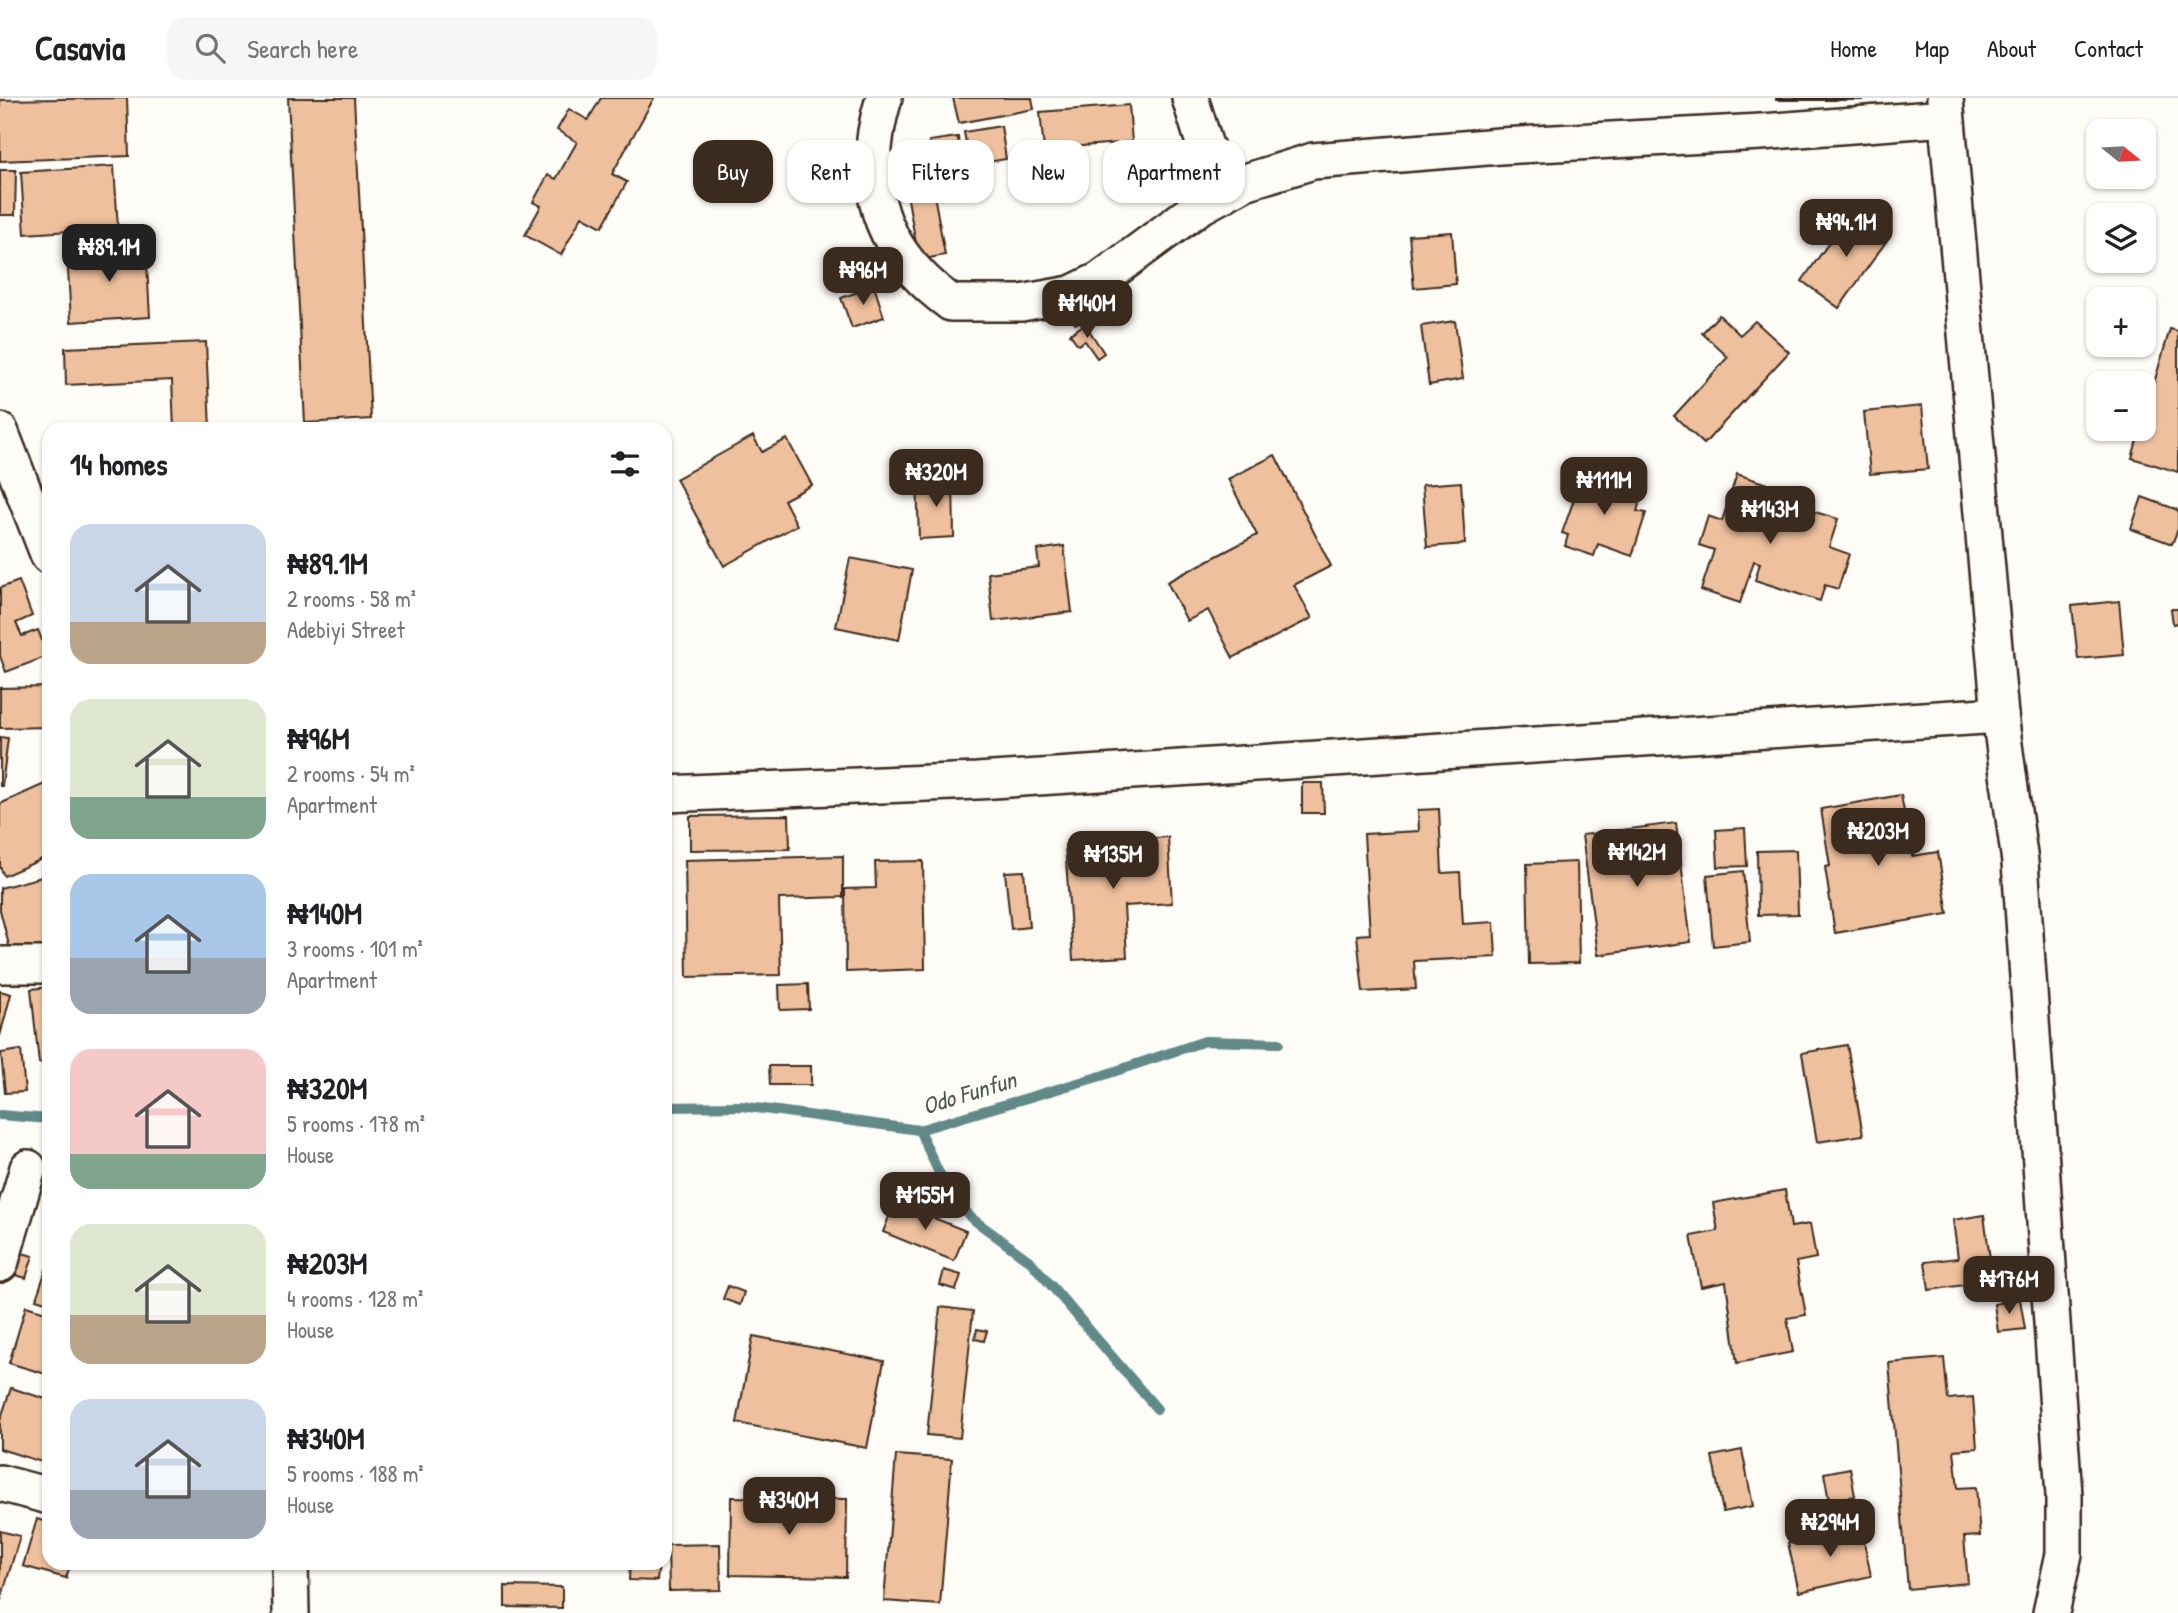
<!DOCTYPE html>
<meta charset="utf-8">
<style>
body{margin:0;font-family:"Patrick Hand",sans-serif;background:#f6f6f6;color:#202124;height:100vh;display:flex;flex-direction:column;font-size:26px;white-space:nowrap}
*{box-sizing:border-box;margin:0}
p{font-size:23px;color:#757577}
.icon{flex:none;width:38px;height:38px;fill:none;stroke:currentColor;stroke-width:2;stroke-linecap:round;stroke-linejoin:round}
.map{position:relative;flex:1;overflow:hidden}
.details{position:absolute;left:42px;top:324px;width:630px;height:1148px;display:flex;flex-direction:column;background:#fff;border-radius:21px;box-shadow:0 2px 5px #0004}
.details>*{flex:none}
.hud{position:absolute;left:693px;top:42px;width:665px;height:63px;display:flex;gap:14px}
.needle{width:46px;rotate:108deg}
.controls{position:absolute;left:2086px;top:21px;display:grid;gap:14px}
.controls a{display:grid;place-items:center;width:70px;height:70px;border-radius:14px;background:#fff;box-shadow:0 2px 5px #0004;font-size:35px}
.price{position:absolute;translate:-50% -60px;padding:0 16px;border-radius:14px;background:#3b2a1e;color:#fff;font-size:23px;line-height:46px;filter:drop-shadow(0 2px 4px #0008)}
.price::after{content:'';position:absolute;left:50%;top:42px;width:21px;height:16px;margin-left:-10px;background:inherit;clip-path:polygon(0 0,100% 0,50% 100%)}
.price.selected{background:#222;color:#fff}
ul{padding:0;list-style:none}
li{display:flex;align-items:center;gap:21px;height:175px;padding:0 28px}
li span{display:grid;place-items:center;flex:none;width:196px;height:140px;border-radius:21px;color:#555}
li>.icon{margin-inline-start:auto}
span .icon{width:84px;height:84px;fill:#fffc;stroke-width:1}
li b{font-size:30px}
h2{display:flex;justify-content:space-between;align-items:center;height:84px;padding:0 28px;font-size:30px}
.pill{padding:0 24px;border-radius:21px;background:#fff;box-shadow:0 2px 5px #0004;font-size:24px;line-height:63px}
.pill.selected{background:#3b2a1e;color:#fff}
header{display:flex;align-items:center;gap:42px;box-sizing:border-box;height:98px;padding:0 35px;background:#fff;border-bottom:2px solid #e0e0e0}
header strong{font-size:33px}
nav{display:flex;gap:38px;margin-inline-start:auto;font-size:24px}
.search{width:490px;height:63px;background:#f6f6f6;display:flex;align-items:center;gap:18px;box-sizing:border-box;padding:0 24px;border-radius:21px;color:#757577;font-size:26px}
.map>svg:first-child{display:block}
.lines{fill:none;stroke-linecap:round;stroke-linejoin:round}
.stream{stroke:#608988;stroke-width:10}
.building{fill:#efc09e;stroke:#3b2a1e;stroke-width:2}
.street-casing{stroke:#3b2a1e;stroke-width:40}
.street{stroke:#fdfcf7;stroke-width:35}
.labels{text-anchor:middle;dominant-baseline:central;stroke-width:5;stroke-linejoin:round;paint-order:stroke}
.water-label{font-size:24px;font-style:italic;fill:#4d5a53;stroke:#fdfcf7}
</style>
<header>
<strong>Casavia</strong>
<div class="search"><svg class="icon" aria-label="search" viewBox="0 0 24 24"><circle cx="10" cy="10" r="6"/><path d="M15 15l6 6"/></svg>Search here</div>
<nav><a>Home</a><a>Map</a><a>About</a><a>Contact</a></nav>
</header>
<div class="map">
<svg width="2178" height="1515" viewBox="0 0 2178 1515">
<rect width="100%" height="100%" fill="#fdfcf7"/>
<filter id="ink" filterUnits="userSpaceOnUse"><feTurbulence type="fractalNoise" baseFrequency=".0143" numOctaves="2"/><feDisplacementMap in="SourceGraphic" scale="14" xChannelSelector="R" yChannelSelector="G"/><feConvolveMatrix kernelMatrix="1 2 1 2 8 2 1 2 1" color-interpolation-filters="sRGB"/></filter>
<g filter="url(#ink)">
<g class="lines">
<g class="stream">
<polyline points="665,1009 741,1008 919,1032 1101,978 1205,943 1279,945"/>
<polyline points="0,1017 49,1021"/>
<polyline points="919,1032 939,1075 970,1119 1031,1164 1157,1311"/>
</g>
</g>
<g class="building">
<polygon points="127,0 129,58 0,63 0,2"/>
<polygon points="288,0 354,0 371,321 305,325"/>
<polygon points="601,0 654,0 612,76 627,84 602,129 582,118 561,157 525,137 541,108 533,104 548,77 556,81 577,44 557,32 569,11 588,22"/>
<polygon points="953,0 1032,0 1034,11 959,25"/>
<rect x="1776" y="0" width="86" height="2"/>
<polygon points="1129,7 1132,44 1044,51 1040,14"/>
<polygon points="1001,28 1006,61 970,67 964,34"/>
<polygon points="958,39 961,69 933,73 929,43"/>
<polygon points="114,68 118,130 25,136 21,74"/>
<polygon points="0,72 16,72 15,117 0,117"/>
<polygon points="931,80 945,157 919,162 905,85"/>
<polygon points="1852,112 1890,138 1839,210 1802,183"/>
<polygon points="1452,134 1456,186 1414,190 1409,137"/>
<polygon points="146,149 150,219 71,224 67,154"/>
<polygon points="874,188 884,219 852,230 841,200"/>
<polygon points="1086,206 1091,219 1075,226 1070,212"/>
<polygon points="1719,217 1740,237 1755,223 1789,254 1704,346 1674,318 1728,259 1702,235"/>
<polygon points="1455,223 1463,281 1429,287 1421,228"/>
<polygon points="1085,226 1104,255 1097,260 1085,243 1078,247 1070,236"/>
<polygon points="2170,231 2178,233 2178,374 2132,360 2140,331 2144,331 2144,319"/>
<polygon points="206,244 210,331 174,331 172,282 66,287 65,250"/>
<polygon points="1922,308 1928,371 1870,376 1864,314"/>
<polygon points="753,338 762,354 787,341 812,387 784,402 797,427 724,468 676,381"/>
<polygon points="1275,357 1331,468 1294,487 1312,520 1233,560 1208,512 1187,523 1167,484 1257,437 1228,381"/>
<polygon points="1583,376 1643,395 1637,413 1646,415 1632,458 1598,446 1594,458 1565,448 1568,437 1562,435"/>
<polygon points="1737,376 1773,388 1767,405 1788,411 1786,418 1798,422 1802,410 1838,421 1829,449 1849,456 1838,491 1825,487 1820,503 1755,482 1760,465 1754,463 1740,505 1701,492 1714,452 1699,447 1708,418 1722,423"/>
<polygon points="953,381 954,439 919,441 917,382"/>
<polygon points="1461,384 1465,446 1427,449 1422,387"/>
<polygon points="2142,399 2178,412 2178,431 2172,446 2131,431"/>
<polygon points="1064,448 1072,514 993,523 988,475 1039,469 1037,452"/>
<polygon points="850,460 912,472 899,542 836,529"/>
<polygon points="19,483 32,518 16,525 22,538 38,532 48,558 6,574 0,558 0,490"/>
<polygon points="2119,503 2124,557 2078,561 2072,508"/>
<polygon points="2171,511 2178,511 2178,525 2173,526"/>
<polygon points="49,589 49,629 0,630 0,590"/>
<polygon points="0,639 8,640 2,688 0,688"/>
<polygon points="49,684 49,758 4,778 0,769 0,706"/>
<polygon points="1302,685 1323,685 1324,715 1302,715"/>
<polygon points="1901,697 1912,758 1938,754 1948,816 1835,835 1825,769 1830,768 1821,711"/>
<polygon points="1439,711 1442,775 1460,774 1463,826 1494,824 1496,859 1414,863 1416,891 1363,894 1357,837 1370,836 1364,736 1419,733 1418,712"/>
<polygon points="789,717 790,751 690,752 690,718"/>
<polygon points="1676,725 1691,844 1598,857 1582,737"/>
<polygon points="1745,730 1747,768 1718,769 1716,732"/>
<polygon points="1168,739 1172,805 1124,808 1127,859 1073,862 1065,747"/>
<polygon points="1796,752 1798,816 1758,817 1757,753"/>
<polygon points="843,758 843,799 779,801 781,877 687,879 685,762"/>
<polygon points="923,763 925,871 846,874 845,791 876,790 875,764"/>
<polygon points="1577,764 1579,865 1529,866 1527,766"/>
<polygon points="1024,773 1029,829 1011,831 1005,774"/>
<polygon points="1743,773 1750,844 1713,848 1707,777"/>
<polygon points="49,777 49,850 12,859 0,812 0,790"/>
<polygon points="808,886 809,911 780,912 779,887"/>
<polygon points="49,889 49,964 39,965 31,891"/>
<polygon points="0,893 11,896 0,938"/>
<polygon points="1847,947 1863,1037 1817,1044 1802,955"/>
<polygon points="21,952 25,994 5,995 1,955"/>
<polygon points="769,968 811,968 811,987 770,987"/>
<polygon points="1785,1092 1791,1129 1810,1126 1816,1160 1796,1164 1806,1217 1787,1220 1793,1254 1737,1265 1726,1184 1701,1189 1691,1138 1718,1133 1713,1105"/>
<polygon points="895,1104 966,1133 954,1163 883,1134"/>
<polygon points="1984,1117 1993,1183 1929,1192 1925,1164 1958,1160 1953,1122"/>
<polygon points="18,1154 33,1158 26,1180 12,1176"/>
<polygon points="49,1163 49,1205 36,1201"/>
<polygon points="944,1172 961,1177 956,1192 940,1187"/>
<polygon points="728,1188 744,1194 740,1207 723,1201"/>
<polygon points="2020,1201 2025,1231 1998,1234 1994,1206"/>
<polygon points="26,1208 49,1215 49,1277 9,1265"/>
<polygon points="940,1209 973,1213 960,1340 927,1337"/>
<polygon points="977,1231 987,1233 984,1243 975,1241"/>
<polygon points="753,1238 884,1263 867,1350 737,1325"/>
<polygon points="1944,1260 1948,1301 1973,1299 1977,1350 1954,1352 1958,1390 1976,1389 1980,1438 1964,1439 1968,1485 1908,1491 1889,1265"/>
<polygon points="11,1290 49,1302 48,1366 0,1351 0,1323"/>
<polygon points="1742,1352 1753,1408 1723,1414 1712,1358"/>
<polygon points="896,1357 952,1361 940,1507 884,1503"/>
<polygon points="1850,1370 1855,1398 1829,1403 1824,1375"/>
<polygon points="731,1399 847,1401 846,1479 730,1477"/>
<polygon points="1854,1403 1859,1425 1821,1434 1816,1412"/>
<polygon points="37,1421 49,1425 49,1465 71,1465 66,1480 23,1468"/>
<polygon points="1861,1429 1871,1478 1799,1494 1788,1445"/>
<polygon points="0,1433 20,1438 0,1505"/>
<polygon points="720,1446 721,1492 669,1493 668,1447"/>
<polygon points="630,1465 659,1465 657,1483 629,1482"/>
<polygon points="505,1488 562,1489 562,1510 505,1509"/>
</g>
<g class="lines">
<defs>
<g id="street">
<path d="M884 0C858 85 879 153 951 205H1021L1071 196 1100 182 1199 109 1245 84 1313 63 1500 48 1761 34 1946 20"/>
<polyline points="1190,0 1204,45 1225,95"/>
<polyline points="1945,0 2000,617 2020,764 2064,1397 2064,1456 2051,1515"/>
<polyline points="0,333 49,458"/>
<polyline points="665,696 977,683 2000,617"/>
<polyline points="0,867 49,867"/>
<polyline points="0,1166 28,1070"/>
<polyline points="0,1385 49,1398"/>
<polyline points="290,1465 291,1515"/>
</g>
</defs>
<use href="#street" class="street-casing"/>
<use href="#street" class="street"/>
</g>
</g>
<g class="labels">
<g class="water-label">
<text transform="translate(969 994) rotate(-17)">Odo Funfun</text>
</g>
</g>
</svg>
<div class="controls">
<a><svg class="needle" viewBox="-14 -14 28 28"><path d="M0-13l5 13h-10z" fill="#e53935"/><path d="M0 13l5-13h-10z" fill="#757577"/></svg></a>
<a><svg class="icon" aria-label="layers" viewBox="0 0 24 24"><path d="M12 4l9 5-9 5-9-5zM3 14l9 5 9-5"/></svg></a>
<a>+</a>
<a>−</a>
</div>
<b class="price" style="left:1846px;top:161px">₦94.1M</b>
<b class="price selected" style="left:109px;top:186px">₦89.1M</b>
<b class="price" style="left:863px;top:209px">₦96M</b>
<b class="price" style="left:1087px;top:242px">₦140M</b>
<b class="price" style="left:936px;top:411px">₦320M</b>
<b class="price" style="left:1604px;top:419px">₦111M</b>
<b class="price" style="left:1770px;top:448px">₦143M</b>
<b class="price" style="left:1878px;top:770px">₦203M</b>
<b class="price" style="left:1637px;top:791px">₦142M</b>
<b class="price" style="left:1113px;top:793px">₦135M</b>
<b class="price" style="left:925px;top:1134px">₦155M</b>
<b class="price" style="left:2009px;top:1218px">₦176M</b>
<b class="price" style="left:789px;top:1439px">₦340M</b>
<b class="price" style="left:1830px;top:1461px">₦294M</b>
<div class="hud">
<a class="pill selected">Buy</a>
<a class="pill">Rent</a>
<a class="pill">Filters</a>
<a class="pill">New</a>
<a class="pill">Apartment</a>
</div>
<section class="details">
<h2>14 homes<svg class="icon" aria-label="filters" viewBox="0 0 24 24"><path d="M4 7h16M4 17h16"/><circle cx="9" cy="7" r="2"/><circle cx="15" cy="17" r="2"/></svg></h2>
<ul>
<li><span style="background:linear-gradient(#c9d6e8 70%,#b9a48a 0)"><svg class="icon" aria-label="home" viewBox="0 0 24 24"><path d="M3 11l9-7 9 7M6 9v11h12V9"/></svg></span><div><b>₦89.1M</b><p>2 rooms · 58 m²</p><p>Adebiyi Street</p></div></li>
<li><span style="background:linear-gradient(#dfe7d0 70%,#7fa58c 0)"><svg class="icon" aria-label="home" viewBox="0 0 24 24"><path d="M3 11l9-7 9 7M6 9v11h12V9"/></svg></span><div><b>₦96M</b><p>2 rooms · 54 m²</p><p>Apartment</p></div></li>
<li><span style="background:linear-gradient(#a9c7e8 60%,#9aa5b1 0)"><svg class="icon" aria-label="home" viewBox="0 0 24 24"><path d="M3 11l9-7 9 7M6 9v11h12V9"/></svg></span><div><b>₦140M</b><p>3 rooms · 101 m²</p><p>Apartment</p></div></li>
<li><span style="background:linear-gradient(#f6c9c9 75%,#7fa58c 0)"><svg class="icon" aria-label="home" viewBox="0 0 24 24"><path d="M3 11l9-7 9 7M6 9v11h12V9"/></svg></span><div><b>₦320M</b><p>5 rooms · 178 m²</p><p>House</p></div></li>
<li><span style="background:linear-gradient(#dfe7d0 65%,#b9a48a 0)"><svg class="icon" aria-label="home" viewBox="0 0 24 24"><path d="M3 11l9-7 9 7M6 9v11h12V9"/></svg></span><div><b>₦203M</b><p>4 rooms · 128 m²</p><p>House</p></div></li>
<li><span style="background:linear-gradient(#c9d6e8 65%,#9aa5b1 0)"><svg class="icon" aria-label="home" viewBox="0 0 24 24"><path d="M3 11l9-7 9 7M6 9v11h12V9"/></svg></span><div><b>₦340M</b><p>5 rooms · 188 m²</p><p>House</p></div></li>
</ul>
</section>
</div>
